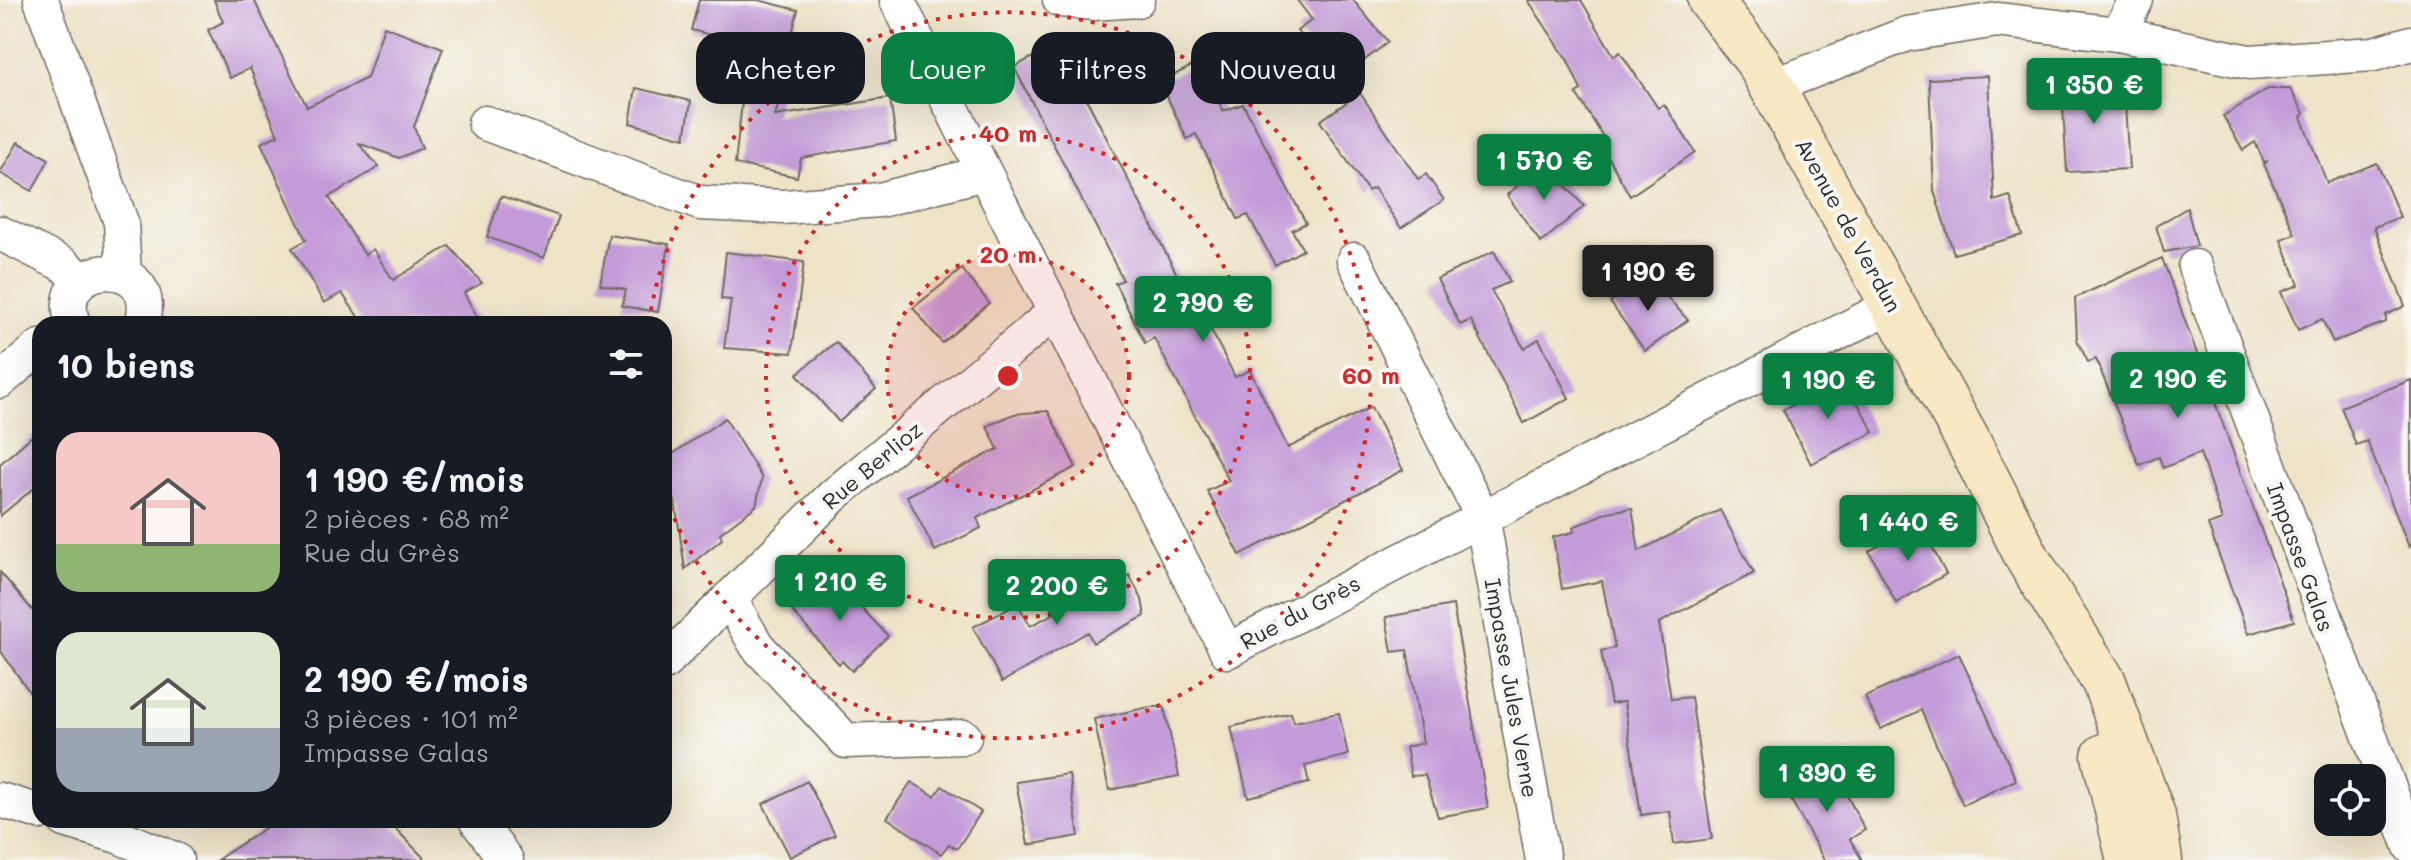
<!DOCTYPE html>
<html lang="fr">
<meta charset="utf-8">
<style>
body{margin:0;font-family:Mali,sans-serif;background:#20242c;color:#f1f3f6;height:100vh;display:flex;flex-direction:column;font-size:30px;white-space:nowrap}
*{box-sizing:border-box;margin:0}
p{font-size:26px;color:#9ea1a6}
.icon{flex:none;width:44px;height:44px;fill:none;stroke:currentColor;stroke-width:2;stroke-linecap:round;stroke-linejoin:round}
.map{position:relative;flex:1;overflow:hidden}
.drawer{position:absolute;left:32px;top:316px;width:640px;height:512px;display:flex;flex-direction:column;background:#171b24;border-radius:24px;box-shadow:0 8px 32px #0002}
.drawer>*{flex:none}
.hud{position:absolute;left:696px;top:32px;width:760px;height:72px;display:flex;gap:16px}
.buttons{position:absolute;left:2314px;top:764px;display:grid;gap:16px}
.buttons a{display:grid;place-items:center;width:72px;height:72px;border-radius:16px;background:#171b24;box-shadow:0 8px 32px #0002;font-size:40px}
.price{position:absolute;translate:-50% -68px;padding:0 18px;border-radius:8px;background:#0b8043;color:#fff;font-size:26px;line-height:52px;filter:drop-shadow(0 2px 4px #0008)}
.price::after{content:'';position:absolute;left:50%;top:48px;width:24px;height:18px;margin-left:-12px;background:inherit;clip-path:polygon(0 0,100% 0,50% 100%)}
.price.active{background:#222;color:#fff}
ul{padding:0;list-style:none}
li{display:flex;align-items:center;gap:24px;height:200px;padding:0 24px}
li span{display:grid;place-items:center;flex:none;width:224px;height:160px;border-radius:24px;color:#555}
li>.icon{margin-inline-start:auto}
span .icon{width:96px;height:96px;fill:#fffc;stroke-width:1}
li b{font-size:34px}
h2{display:flex;justify-content:space-between;align-items:center;height:96px;padding:0 24px;font-size:34px}
.chip{padding:0 28px;border-radius:24px;background:#171b24;box-shadow:0 8px 32px #0002;font-size:28px;line-height:72px}
.chip.active{background:#0b8043;color:#fff}
.map>svg:first-child{display:block}
.building{fill:#c49bd9}
.lines{fill:none;stroke-linecap:round;stroke-linejoin:round}
.street-casing{stroke:#6f6b62;stroke-width:37}
.secondary-casing{stroke:#6f6b62;stroke-width:47}
.street{stroke:#fff;stroke-width:34}
.secondary{stroke:#f8e8c3;stroke-width:44}
.ring{fill:none;stroke:#d62828;stroke-width:4;stroke-dasharray:4 8}
.labels{text-anchor:middle;dominant-baseline:central;stroke-width:8;stroke-linejoin:round;paint-order:stroke}
.street-label{font-size:22px;fill:#2b2b2b;stroke:#f6f6f2}
.centre{fill:#d62828;stroke:#f6f6f2;stroke-width:4}
.ring-label{font-size:24px;text-anchor:middle;font-weight:bold;fill:#d62828;stroke:#f6f6f2;stroke-width:8;stroke-linejoin:round;paint-order:stroke}
</style>
<div class="map">
<svg width="2411" height="860" viewBox="0 0 2411 860">
<rect width="100%" height="100%" fill="#f6f6f2"/>
<filter id="ink" filterUnits="userSpaceOnUse"><feTurbulence type="fractalNoise" baseFrequency=".0125" numOctaves="2"/><feDisplacementMap in="SourceGraphic" scale="16" xChannelSelector="R" yChannelSelector="G"/><feConvolveMatrix kernelMatrix="1 2 1 2 8 2 1 2 1" color-interpolation-filters="sRGB"/></filter>
<filter id="wash" filterUnits="userSpaceOnUse"><feTurbulence type="fractalNoise" baseFrequency=".006" numOctaves="4" result="noise"/><feDisplacementMap in="SourceGraphic" scale="32" xChannelSelector="R" yChannelSelector="G"/><feGaussianBlur stdDeviation="1.8" result="paint"/><feColorMatrix in="noise" values="0 0 0 0 0 0 0 0 0 0 0 0 0 0 0 0 0 1.4 0 .05"/><feComposite in="paint" operator="in"/></filter>
<g filter="url(#wash)">
<rect width="100%" height="100%" fill="#eee3c7"/>
<g id="blocks">
<g class="building">
<polygon points="214,0 254,0 307,107 367,78 384,26 443,48 414,127 422,148 399,158 358,143 379,167 329,197 365,255 373,249 393,280 449,246 482,283 464,293 481,324 363,324 342,293 324,303 292,248 306,240 261,143 278,135 250,68 230,78 208,30 223,22"/>
<polygon points="699,0 758,0 798,10 777,94 781,95 775,116 890,98 896,141 801,158 797,177 735,164 742,102 705,97 719,37 691,30"/>
<polygon points="1297,0 1353,0 1388,42 1338,81 1297,31 1312,20"/>
<polygon points="1528,0 1581,0 1614,56 1620,52 1658,108 1664,104 1695,152 1630,196 1602,146 1607,143 1576,93 1581,90 1568,61"/>
<polygon points="1058,44 1185,290 1190,289 1235,377 1250,370 1288,448 1371,407 1403,470 1240,555 1207,491 1229,481 1154,338 1145,343 1115,283 1123,280 1014,67"/>
<polygon points="1200,62 1223,111 1243,104 1306,223 1292,230 1303,250 1275,265 1248,215 1238,219 1196,134 1187,139 1160,82"/>
<polygon points="1988,76 1994,201 2010,196 2022,235 1954,254 1934,191 1929,79"/>
<polygon points="2061,76 2124,88 2129,169 2067,172"/>
<polygon points="636,88 691,101 685,138 630,123"/>
<polygon points="2268,89 2290,89 2304,113 2301,117 2327,183 2377,163 2400,217 2374,227 2405,306 2386,315 2386,322 2333,342 2322,319 2298,330 2281,292 2299,285 2281,239 2295,234 2264,164 2268,161 2264,162 2255,142 2243,150 2223,116"/>
<polygon points="1360,93 1418,179 1426,174 1444,200 1401,228 1374,188 1368,191 1320,121"/>
<polygon points="18,142 49,159 32,191 0,173"/>
<polygon points="1544,162 1584,206 1541,243 1507,195"/>
<polygon points="501,196 559,216 544,258 487,237"/>
<polygon points="2187,208 2197,246 2164,252 2156,226"/>
<polygon points="609,235 669,244 658,312 622,306 626,290 600,284"/>
<polygon points="1494,251 1510,282 1491,290 1524,348 1539,339 1569,398 1524,423 1471,320 1460,325 1437,279"/>
<polygon points="726,252 804,262 792,353 724,348 731,300 721,299"/>
<polygon points="2162,258 2232,449 2294,621 2248,634 2208,525 2222,520 2200,453 2163,468 2159,457 2139,465 2096,359 2088,362 2077,340 2075,298"/>
<polygon points="962,269 989,303 942,343 913,308"/>
<polygon points="1648,276 1688,320 1645,351 1610,302"/>
<polygon points="836,342 876,389 839,422 797,374"/>
<polygon points="1844,379 1874,432 1811,464 1783,410"/>
<polygon points="2411,380 2411,546 2409,547 2367,441 2356,445 2341,407"/>
<polygon points="1048,411 1076,467 977,518 981,528 935,551 907,496 998,449 987,426 1014,414"/>
<polygon points="725,418 762,478 756,506 720,533 722,539 685,569 675,501 670,505 664,460"/>
<polygon points="40,429 40,483 0,516 0,464"/>
<polygon points="1632,508 1639,551 1720,510 1754,573 1659,623 1671,699 1691,697 1712,839 1674,844 1670,811 1641,815 1624,702 1611,704 1601,651 1615,648 1602,581 1562,589 1553,537 1574,532 1573,527 1608,512"/>
<polygon points="1920,524 1946,574 1896,603 1869,551"/>
<polygon points="0,572 40,619 40,707 0,650"/>
<polygon points="830,574 888,636 852,671 842,661 839,664 792,611"/>
<polygon points="1129,575 1142,599 1145,616 1093,643 1088,632 1002,682 973,627 1018,604 1030,626"/>
<polygon points="1453,605 1488,808 1438,817 1425,775 1411,776 1406,747 1423,743 1407,650 1392,652 1386,617"/>
<polygon points="1959,654 2016,780 1963,805 1921,710 1881,729 1865,697"/>
<polygon points="1150,707 1164,707 1179,776 1109,790 1094,719"/>
<polygon points="1291,713 1294,722 1339,713 1348,755 1305,766 1309,783 1248,797 1231,727"/>
<polygon points="1830,763 1865,830 1850,839 1862,860 1824,860 1784,787"/>
<polygon points="1069,774 1079,836 1028,845 1016,782"/>
<polygon points="807,781 835,835 790,857 763,804"/>
<polygon points="911,782 935,796 942,786 981,812 957,849 949,844 941,854 887,818"/>
<polygon points="277,820 387,820 426,860 217,860"/>
</g>
</g>
</g>
<g filter="url(#ink)">
<use href="#blocks" fill-opacity="0" stroke="#6f6b62" stroke-width="2"/>
<g class="lines">
<defs>
<g id="street">
<polyline points="41,0 121,222 124,274"/>
<polyline points="897,0 1227,651 1894,304"/>
<polyline points="1060,0 1093,3 1137,0"/>
<polyline points="2118,34 2136,0"/>
<polyline points="1771,87 1907,34 1997,20 2118,34 2249,62 2374,54 2411,43"/>
<polyline points="485,123 700,203 783,207 880,200 984,173"/>
<polyline points="0,233 64,265 82,280"/>
<polyline points="1354,260 1482,516 1543,860"/>
<polyline points="2195,267 2411,847"/>
<path d="M73 324C49 257 164 253 142 324"/>
<polyline points="0,381 40,347"/>
<polyline points="729,598 757,646 846,741 964,737"/>
<polyline points="664,663 834,495 1055,312"/>
<polyline points="0,800 40,812"/>
<polyline points="65,820 118,836 176,860"/>
<polyline points="476,820 506,860"/>
</g>
<g id="secondary">
<polyline points="1710,0 1758,62 1968,441 2028,559 2104,682 2153,815 2160,860"/>
<polyline points="2104,756 2129,860"/>
</g>
</defs>
<use href="#street" class="street-casing"/>
<use href="#secondary" class="secondary-casing"/>
<use href="#street" class="street"/>
<use href="#secondary" class="secondary"/>
</g>
</g>
<circle cx="1008" cy="376" r="121" fill="#d62828" fill-opacity=".12"/>
<g class="ring">
<circle cx="1008" cy="376" r="121"/>
<circle cx="1008" cy="376" r="242"/>
<path d="M649 322A363 363 0 1 1 665 494"/>
</g>
<g class="labels">
<g class="street-label">
<text transform="translate(1849 225) rotate(61)">Avenue de Verdun</text>
<text transform="translate(872 465) rotate(-40)">Rue Berlioz</text>
<text transform="translate(2301 557) rotate(70)">Impasse Galas</text>
<text transform="translate(1300 612) rotate(-28)">Rue du Grès</text>
<text transform="translate(1512 688) rotate(80)">Impasse Jules Verne</text>
</g>
</g>
<circle cx="1008" cy="376" r="12" class="centre"/>
<g class="ring-label">
<text x="1008" y="142">40 m</text>
<text x="1008" y="263">20 m</text>
<text x="1371" y="384">60 m</text>
</g>
</svg>
<div class="buttons">
<a><svg class="icon" aria-label="locate" viewBox="0 0 24 24"><circle cx="12" cy="12" r="6"/><path d="M12 2v4M12 18v4M2 12h4M18 12h4"/></svg></a>
</div>
<b class="price" style="left:2094px;top:126px">1 350 €</b>
<b class="price" style="left:1544px;top:202px">1 570 €</b>
<b class="price active" style="left:1648px;top:313px">1 190 €</b>
<b class="price" style="left:1203px;top:344px">2 790 €</b>
<b class="price" style="left:2178px;top:420px">2 190 €</b>
<b class="price" style="left:1828px;top:421px">1 190 €</b>
<b class="price" style="left:1908px;top:563px">1 440 €</b>
<b class="price" style="left:840px;top:623px">1 210 €</b>
<b class="price" style="left:1057px;top:627px">2 200 €</b>
<b class="price" style="left:1827px;top:814px">1 390 €</b>
<div class="hud">
<a class="chip">Acheter</a>
<a class="chip active">Louer</a>
<a class="chip">Filtres</a>
<a class="chip">Nouveau</a>
</div>
<section class="drawer">
<h2>10 biens<svg class="icon" aria-label="filters" viewBox="0 0 24 24"><path d="M4 7h16M4 17h16"/><circle cx="9" cy="7" r="2"/><circle cx="15" cy="17" r="2"/></svg></h2>
<ul>
<li><span style="background:linear-gradient(#f6c9c9 70%,#8fb573 0)"><svg class="icon" aria-label="home" viewBox="0 0 24 24"><path d="M3 11l9-7 9 7M6 9v11h12V9"/></svg></span><div><b>1 190 €/mois</b><p>2 pièces · 68 m²</p><p>Rue du Grès</p></div></li>
<li><span style="background:linear-gradient(#dfe7d0 60%,#9aa5b1 0)"><svg class="icon" aria-label="home" viewBox="0 0 24 24"><path d="M3 11l9-7 9 7M6 9v11h12V9"/></svg></span><div><b>2 190 €/mois</b><p>3 pièces · 101 m²</p><p>Impasse Galas</p></div></li>
</ul>
</section>
</div>
